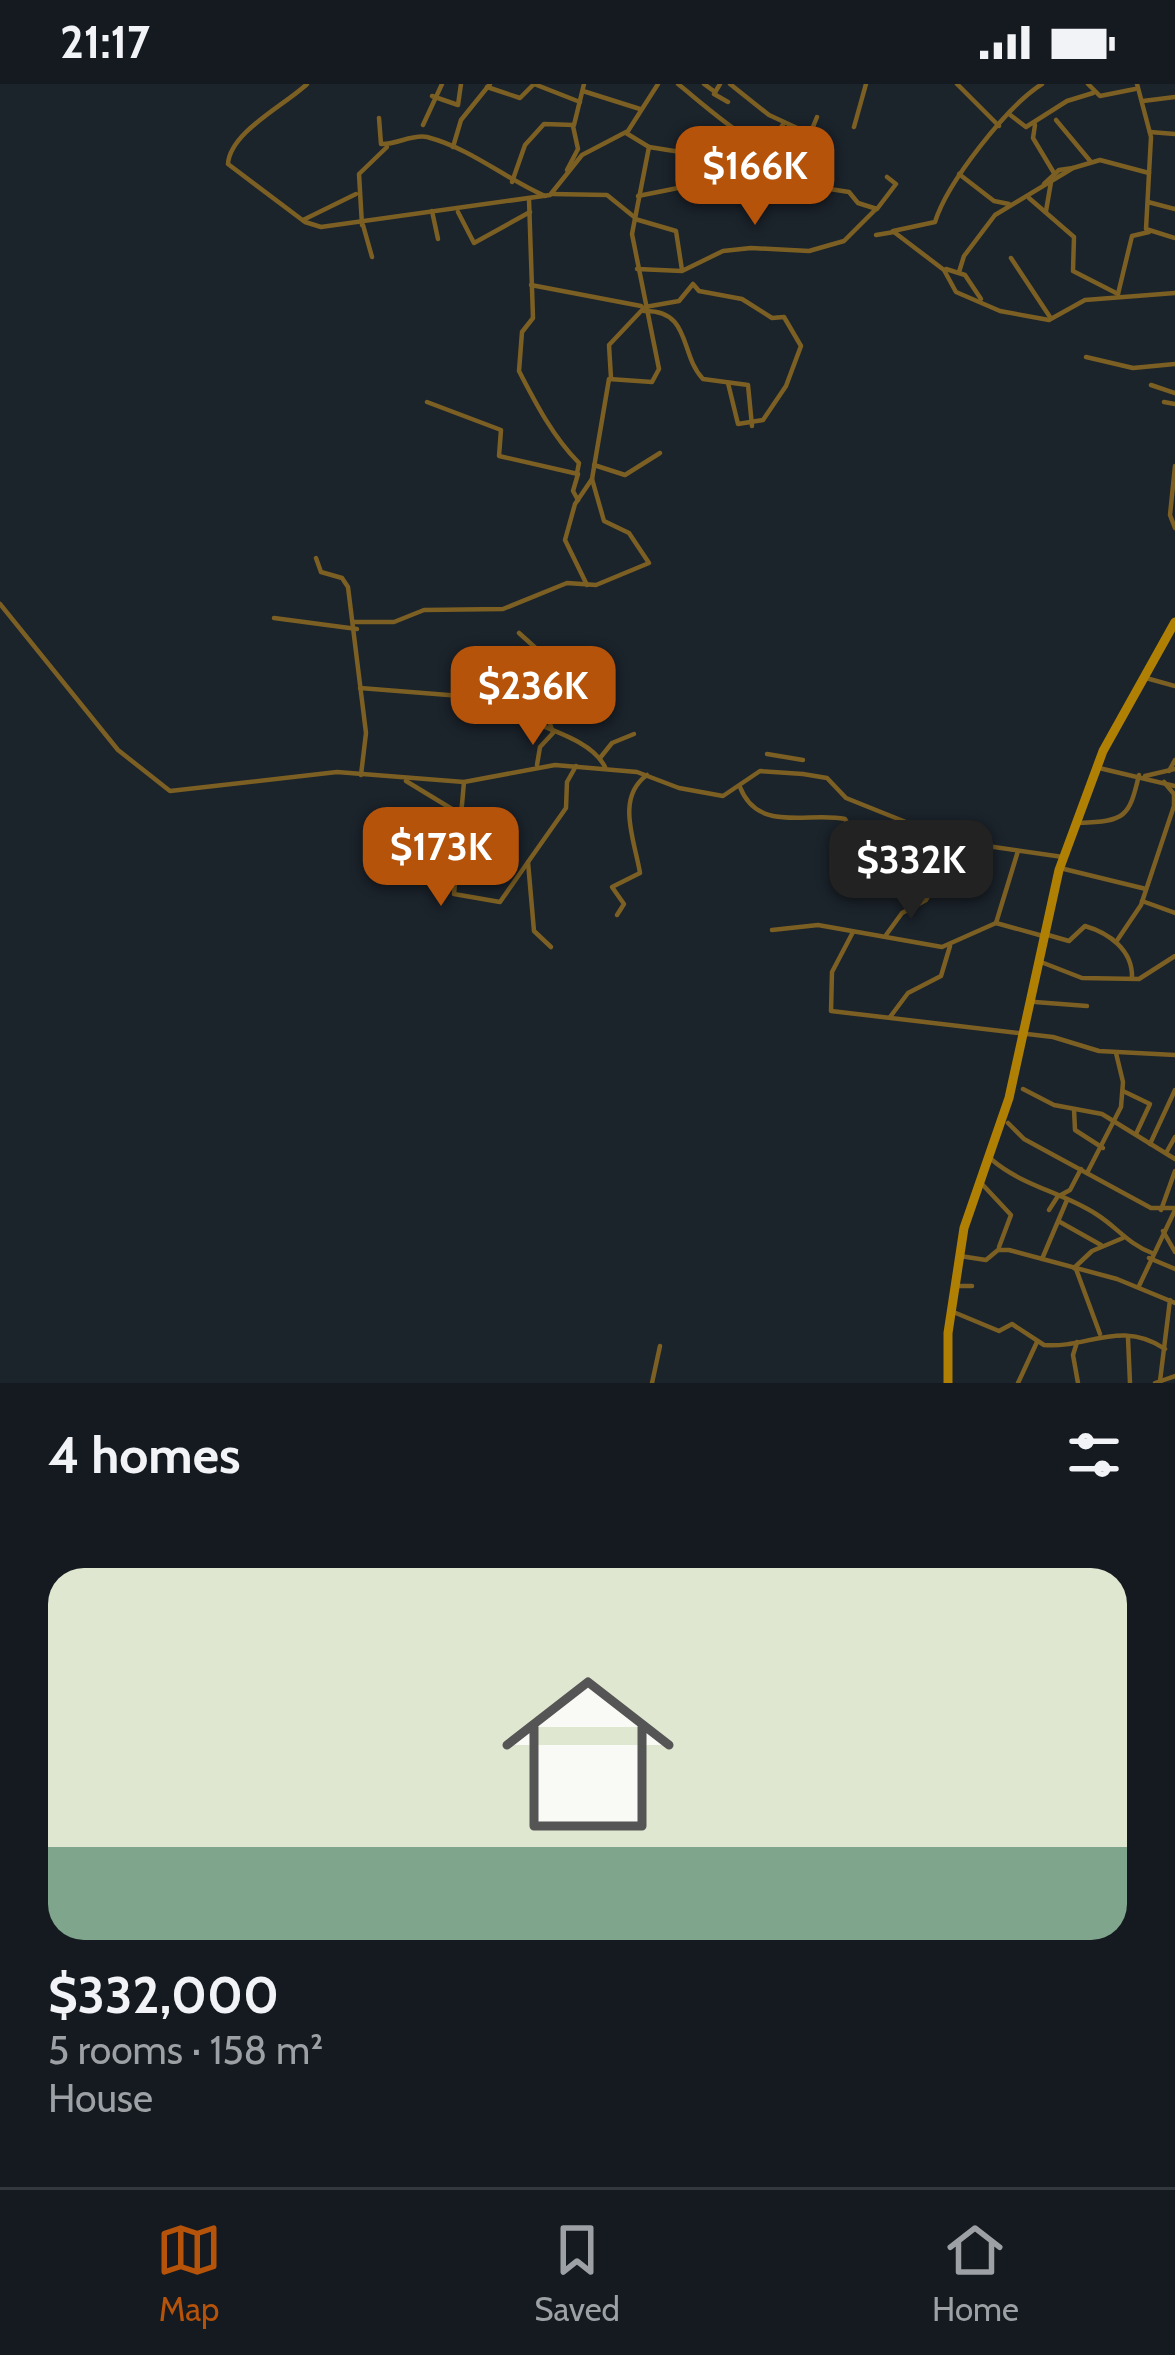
<!DOCTYPE html>
<meta charset="utf-8">
<style>
body{margin:0;font-family:Cabin,sans-serif;background:#1d2329;color:#f1f3f6;height:100vh;display:flex;flex-direction:column;font-size:45px;white-space:nowrap}
*{box-sizing:border-box;margin:0}
p{font-size:39px;color:#9da1a5}
.icon{flex:none;width:66px;height:66px;fill:none;stroke:currentColor;stroke-width:2;stroke-linecap:round;stroke-linejoin:round}
.map{position:relative;height:1299px;overflow:hidden}
.panel{display:flex;flex-direction:column;background:#141a20;flex:1}
.panel>*{flex:none}
.price{position:absolute;translate:-50% -102px;padding:0 27px;border-radius:24px;background:#b45309;color:#fff;font-size:39px;line-height:78px;filter:drop-shadow(0 3px 6px #0008)}
.price::after{content:'';position:absolute;left:50%;top:72px;width:36px;height:27px;margin-left:-18px;background:inherit;clip-path:polygon(0 0,100% 0,50% 100%)}
.price.selected{background:#222;color:#fff}
ul{padding:0;list-style:none}
li{display:grid;align-content:center;gap:24px;height:636px;padding:0 48px}
li+li{border-top:3px solid #33383e}
li span{display:grid;place-items:center;height:372px;border-radius:36px;color:#555}
li>.icon{margin-inline-start:auto}
span .icon{width:216px;height:216px;fill:#fffc;stroke-width:1}
li b{font-size:51px}
h2{display:flex;justify-content:space-between;align-items:center;height:144px;padding:0 48px;font-size:51px}
.status{display:flex;justify-content:space-between;align-items:center;height:84px;padding:0 60px;background:#141a20;direction:ltr}
.status svg{height:33px;fill:currentColor}
.dock{display:flex;justify-content:space-around;align-items:center;height:168px;border-top:3px solid #33383e;background:#141a20;font-size:33px;color:#9da1a5}
.dock a{display:grid;justify-items:center;gap:6px}
.dock .selected{color:#b45309}
.map>svg:first-child{display:block}
.lines{fill:none;stroke-linecap:round;stroke-linejoin:round}
.minor{stroke:#7c5f23;stroke-width:4.5}
.secondary{stroke:#b08004;stroke-width:9}
</style>
<div class="status"><b>21:17</b><svg viewBox="0 0 49 12"><path d="M0 12V9h3v3zM5 12V6h3v6zM10 12V3h3v9zM15 12V0h3v12zM26 1h20v11H26zM47 4h2v5h-2z"/></svg></div>
<div class="map">
<svg width="1175" height="1299" viewBox="0 0 1175 1299">
<rect width="100%" height="100%" fill="#1b232b"/>
<g class="lines">
<g class="minor">
<path d="M307 0C285 21 230 48 228 80L305 138 321 143 550 111 582 71 628 47 658 0"/>
<path d="M678 0C707 23 764 76 800 75L811 62"/>
<polyline points="704,0 715,8"/>
<polyline points="720,0 714,10 728,18"/>
<polyline points="730,0 769,31 810,50 817,33"/>
<polyline points="957,0 999,42"/>
<polyline points="1088,0 1100,12 1135,5"/>
<polyline points="1137,0 1151,53 1146,145 1175,154"/>
<polyline points="487,3 520,14 534,0 580,18"/>
<polyline points="583,7 640,25"/>
<polyline points="432,12 458,21 461,0"/>
<polyline points="1143,17 1175,13"/>
<polyline points="1009,30 1026,43 1067,17 1093,9"/>
<path d="M379 34 381 60C396 61 412 50 427 53 472 65 504 94 545 112"/>
<polyline points="1056,36 1091,78"/>
<polyline points="423,41 442,0"/>
<polyline points="1035,41 1033,54 1054,89"/>
<polyline points="854,43 866,0"/>
<polyline points="1150,48 1175,50"/>
<polyline points="453,63 461,36 490,0"/>
<polyline points="649,63 718,74 740,91 849,108 858,119 877,125 896,100 887,93"/>
<polyline points="767,63 784,39"/>
<polyline points="567,86 578,65 573,42"/>
<polyline points="959,90 994,117 1009,120"/>
<polyline points="779,97 786,74"/>
<polyline points="512,98 525,61 544,40 574,41 584,0"/>
<polyline points="1044,100 1059,86 1073,84"/>
<polyline points="552,110 607,111 633,132"/>
<polyline points="638,112 738,92"/>
<polyline points="1029,114 1074,153 1073,187 1118,210"/>
<path d="M529 115 533 234 522 248 519 287C535 318 553 353 579 379L577 389"/>
<polyline points="1148,118 1175,125"/>
<polyline points="432,127 438,155"/>
<polyline points="1046,127 1051,98"/>
<polyline points="458,128 474,159 530,128"/>
<polyline points="635,135 676,147 682,186"/>
<polyline points="303,136 356,110"/>
<polyline points="362,141 359,90 387,63"/>
<polyline points="363,141 372,173"/>
<path d="M893 147 935 138C947 99 1007 22 1042 0"/>
<polyline points="876,151 894,148 944,186 956,208 1000,227 1049,236 1085,216 1175,209"/>
<polyline points="1011,174 1050,233"/>
<polyline points="637,185 682,187 723,167 751,164 809,167 844,157 876,125"/>
<polyline points="946,185 965,191 981,215"/>
<polyline points="959,188 964,172 995,131 1073,84 1100,76 1149,89"/>
<polyline points="531,201 641,222"/>
<polyline points="1118,210 1132,152 1149,148"/>
<polyline points="645,223 679,217 693,200 699,207 742,215 772,234 784,233 801,262 786,302 763,336 738,340 728,299"/>
<path d="M644 227C692 226 679 270 703 295L748 301 752 342"/>
<polyline points="1086,273 1133,284 1175,280"/>
<polyline points="611,294 609,261 643,225"/>
<polyline points="1151,301 1175,309"/>
<polyline points="427,318 501,346 499,372 578,390 573,407 578,416"/>
<polyline points="1164,318 1175,320"/>
<polyline points="594,381 625,391 660,369"/>
<polyline points="1175,382 1170,431 1175,444"/>
<polyline points="316,474 321,488 342,494 348,503 366,649 361,691"/>
<polyline points="587,501 565,456 575,420 592,395"/>
<polyline points="0,520 118,666 170,707 337,688 464,698 555,681 637,688 679,704 723,712 760,687 803,690 827,694 846,714 953,757 1063,773"/>
<polyline points="274,534 357,545"/>
<polyline points="354,538 394,538 424,526 503,525 567,499 596,501 649,479 629,449 604,437 592,395 609,295 652,298 659,285 632,150 649,63 626,49"/>
<polyline points="519,549 539,567 537,600 553,649 540,663 537,681"/>
<polyline points="1146,594 1175,602"/>
<path d="M360 604 486 614C519 641 588 648 605 683"/>
<polyline points="767,670 803,676"/>
<polyline points="600,674 612,659 634,650"/>
<polyline points="1099,684 1175,702"/>
<polyline points="1169,687 1175,676"/>
<polyline points="1145,692 1175,685"/>
<polyline points="406,697 475,739 507,771"/>
<polyline points="464,698 454,810 500,818 528,778"/>
<path d="M740 703C758 750 810 727 845 735 867 775 935 795 970 760"/>
<path d="M1079 739C1125 737 1129 734 1139 691"/>
<polyline points="438,763 458,756"/>
<polyline points="1060,784 1146,805"/>
<polyline points="902,810 921,797 938,795"/>
<polyline points="1142,817 1175,829"/>
<path d="M617 831 624 820 612 803 640 789C635 757 615 714 647 691"/>
<polyline points="996,839 1018,767"/>
<polyline points="772,846 818,841 942,863 996,839 1043,852"/>
<polyline points="853,848 832,888 831,927 1053,953 1099,967 1175,971"/>
<polyline points="886,851 902,829 926,816 949,775"/>
<path d="M1048 851 1069 857 1085 842C1109 849 1133 866 1132 894"/>
<polyline points="1116,858 1141,821 1174,722 1174,710 1164,698"/>
<polyline points="551,863 534,847 528,778 566,724 567,698 576,682"/>
<polyline points="1041,878 1082,894 1139,895 1175,872"/>
<polyline points="1035,918 1087,922"/>
<polyline points="890,933 908,909 941,892 950,862"/>
<polyline points="1023,1005 1054,1021 1102,1030 1175,1075"/>
<polyline points="1123,1007 1150,1020 1136,1050"/>
<polyline points="1074,1025 1075,1046 1103,1064"/>
<polyline points="1008,1039 1024,1055 1151,1124 1175,1124"/>
<polyline points="1150,1060 1175,1006"/>
<polyline points="1166,1069 1175,1053"/>
<path d="M991 1075C1022 1102 1062 1108 1096 1130 1117 1143 1128 1160 1152 1169"/>
<polyline points="1087,1089 1121,1023 1123,998 1116,969"/>
<polyline points="982,1100 1011,1131 999,1163"/>
<polyline points="1059,1112 1070,1106 1081,1085"/>
<polyline points="1049,1126 1058,1112"/>
<polyline points="1161,1126 1175,1087"/>
<polyline points="1060,1138 1101,1161"/>
<polyline points="1163,1147 1175,1168"/>
<polyline points="960,1172 986,1176 998,1166 1009,1166 1117,1195 1175,1219"/>
<polyline points="1149,1174 1175,1185"/>
<polyline points="1042,1175 1067,1116"/>
<polyline points="1074,1184 1092,1167 1123,1154"/>
<polyline points="1076,1185 1100,1250"/>
<polyline points="954,1202 972,1202"/>
<polyline points="1139,1202 1175,1126"/>
<path d="M951 1227 999 1247 1012 1240 1044 1261C1086 1265 1121 1235 1165 1265"/>
<polyline points="1128,1254 1130,1299"/>
<polyline points="1077,1258 1073,1271 1078,1299"/>
<polyline points="1160,1297 1170,1216"/>
<polyline points="652,1299 660,1262"/>
<polyline points="1018,1299 1037,1258"/>
<polyline points="1155,1299 1175,1292"/>
</g>
<polyline class="secondary" points="948,1299 948,1249 964,1144 1009,1014 1059,786 1103,667 1175,538"/>
</g>
</svg>
<b class="price" style="left:755px;top:144px">$166K</b>
<b class="price" style="left:533px;top:664px">$236K</b>
<b class="price" style="left:441px;top:825px">$173K</b>
<b class="price selected" style="left:911px;top:838px">$332K</b>
</div>
<section class="panel">
<h2>4 homes<svg class="icon" aria-label="filters" viewBox="0 0 24 24"><path d="M4 7h16M4 17h16"/><circle cx="9" cy="7" r="2"/><circle cx="15" cy="17" r="2"/></svg></h2>
<ul>
<li><span style="background:linear-gradient(#dfe7d0 75%,#7fa58c 0)"><svg class="icon" aria-label="home" viewBox="0 0 24 24"><path d="M3 11l9-7 9 7M6 9v11h12V9"/></svg></span><div><b>$332,000</b><p>5 rooms · 158 m²</p><p>House</p></div></li>
</ul>
</section>
<nav class="dock">
<a class="selected"><svg class="icon" aria-label="map" viewBox="0 0 24 24"><path d="M3 6l6-2 6 2 6-2v14l-6 2-6-2-6 2zM9 4v14M15 6v14"/></svg>Map</a>
<a><svg class="icon" aria-label="saved" viewBox="0 0 24 24"><path d="M7 4h10v16l-5-4-5 4z"/></svg>Saved</a>
<a><svg class="icon" aria-label="home" viewBox="0 0 24 24"><path d="M3 11l9-7 9 7M6 9v11h12V9"/></svg>Home</a>
</nav>
